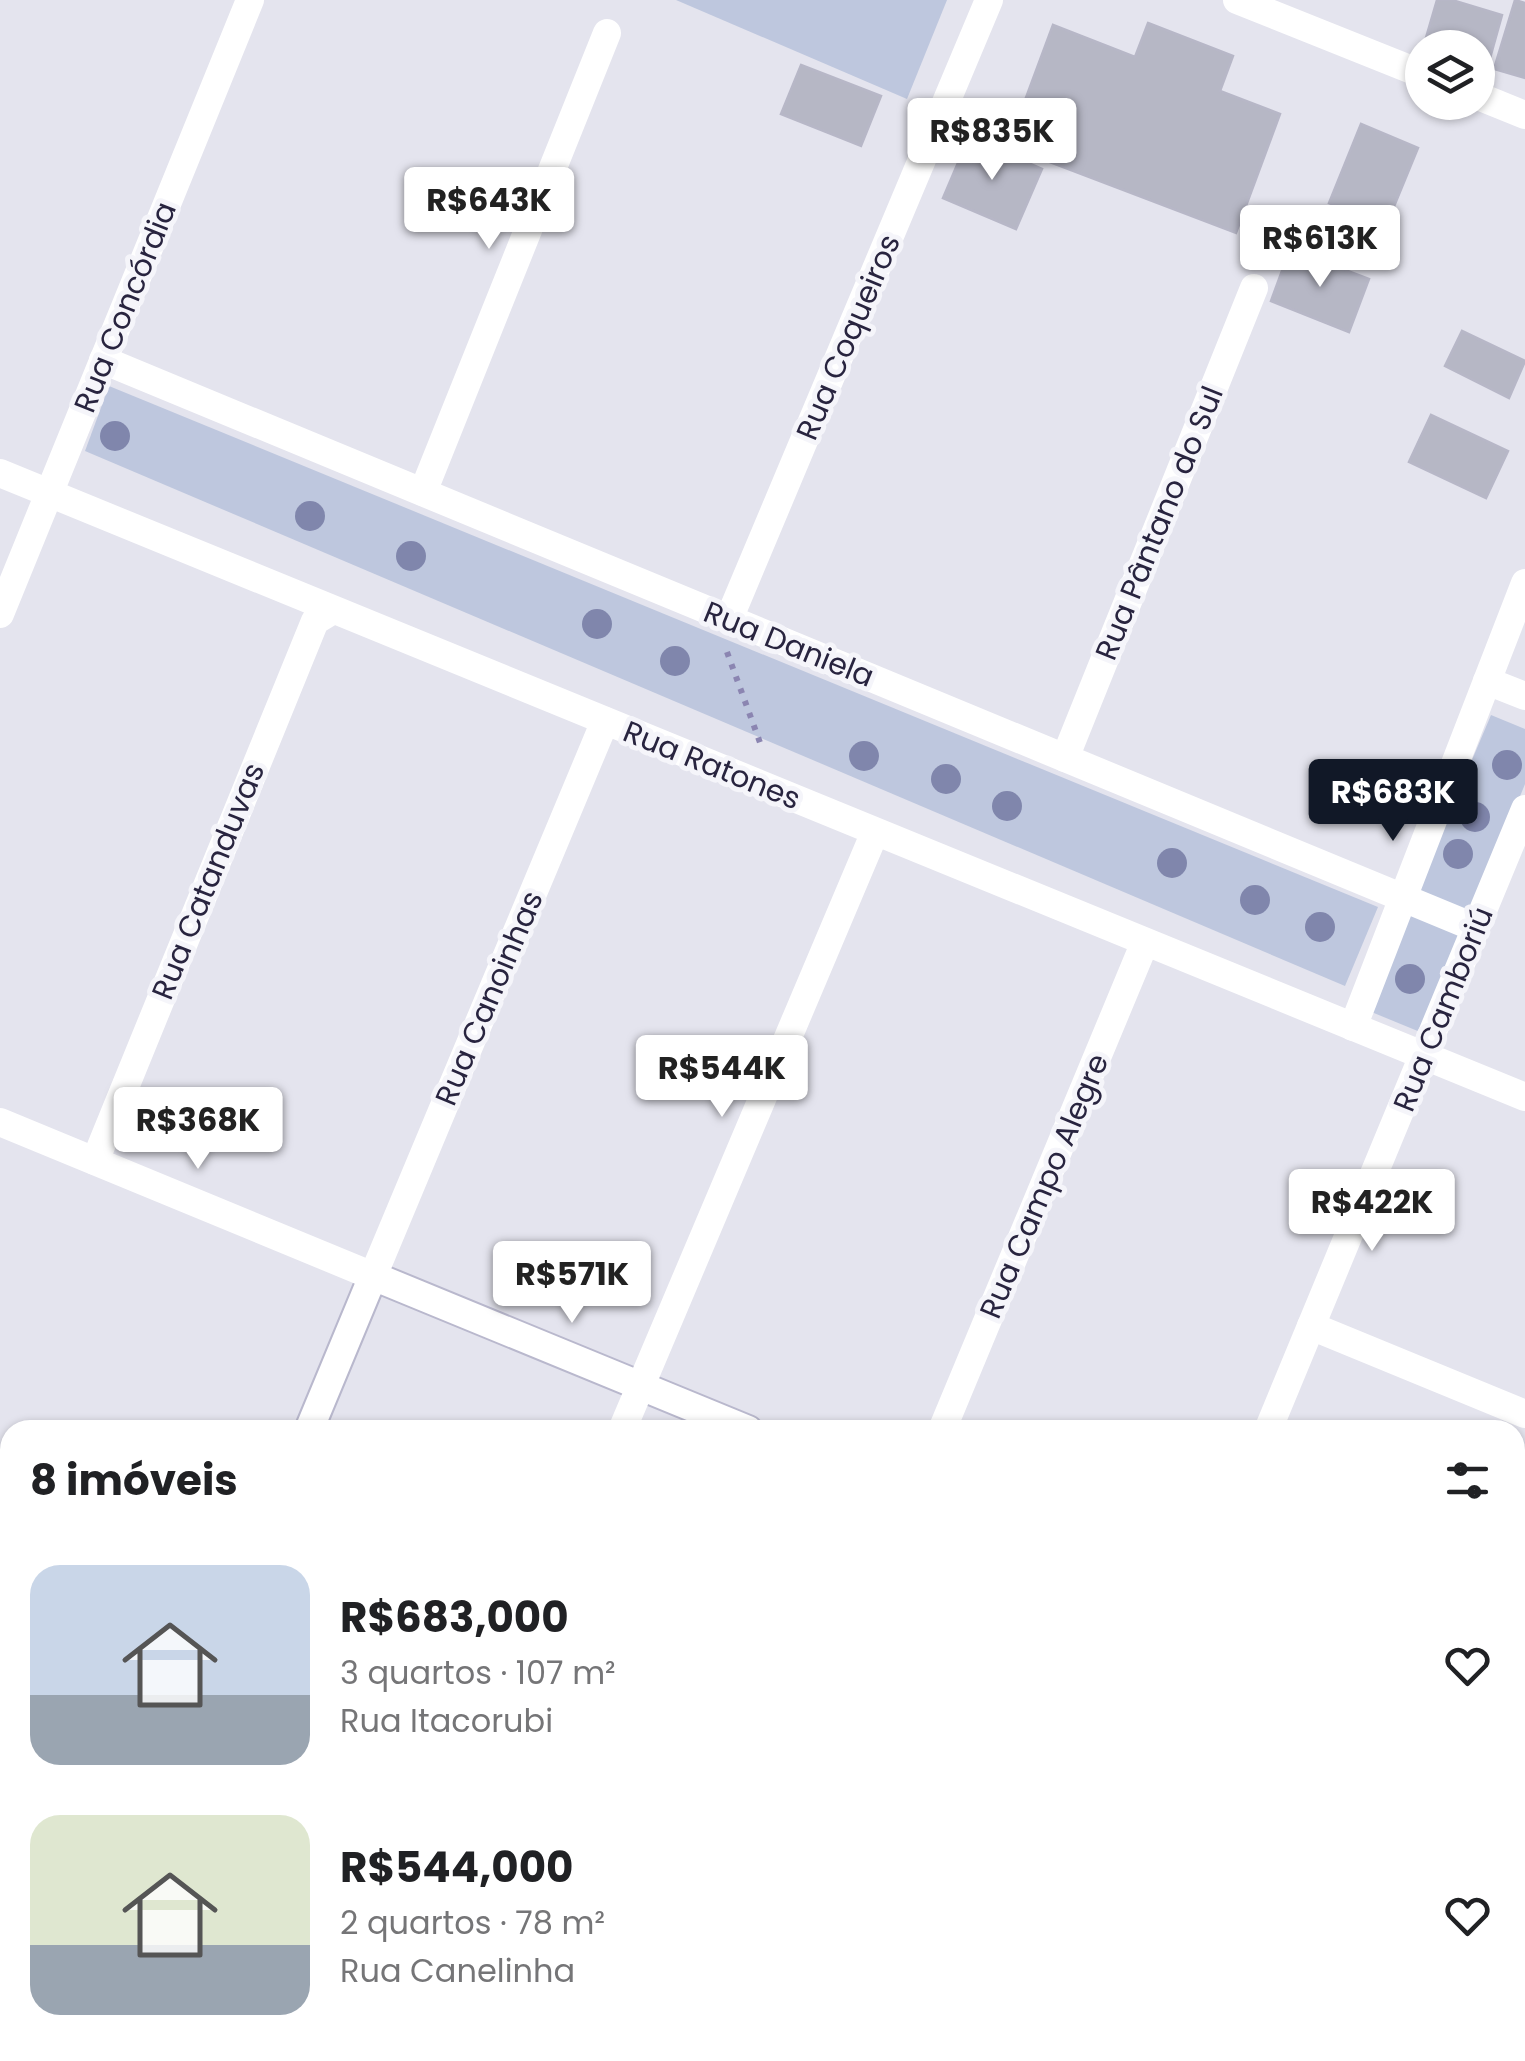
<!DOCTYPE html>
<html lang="pt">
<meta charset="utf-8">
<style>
body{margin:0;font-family:Poppins,sans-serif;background:#f6f6f6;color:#202124;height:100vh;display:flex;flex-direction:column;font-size:38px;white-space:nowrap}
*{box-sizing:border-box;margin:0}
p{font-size:32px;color:#757577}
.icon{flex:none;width:55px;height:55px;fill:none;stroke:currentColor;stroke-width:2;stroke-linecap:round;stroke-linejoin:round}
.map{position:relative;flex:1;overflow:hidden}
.drawer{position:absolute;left:0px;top:1420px;width:1525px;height:642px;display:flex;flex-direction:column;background:#fff;border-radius:30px 30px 0 0;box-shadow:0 2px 8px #0004}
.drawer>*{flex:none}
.fabs{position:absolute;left:1405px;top:30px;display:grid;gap:20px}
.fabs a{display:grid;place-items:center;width:90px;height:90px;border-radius:50%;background:#fff;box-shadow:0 2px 8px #0004;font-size:50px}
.price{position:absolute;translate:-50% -85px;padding:0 22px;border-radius:10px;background:#fff;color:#222;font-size:32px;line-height:65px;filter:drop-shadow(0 2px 5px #0008)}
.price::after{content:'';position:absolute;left:50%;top:60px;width:30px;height:22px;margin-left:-15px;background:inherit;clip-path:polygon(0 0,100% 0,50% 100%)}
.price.selected{background:#111827;color:#fff}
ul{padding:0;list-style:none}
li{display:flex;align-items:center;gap:30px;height:250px;padding:0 30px}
li span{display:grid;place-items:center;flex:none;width:280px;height:200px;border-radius:30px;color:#555}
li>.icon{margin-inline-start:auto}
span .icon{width:120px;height:120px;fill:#fffc;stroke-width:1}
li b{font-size:42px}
h2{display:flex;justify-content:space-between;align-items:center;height:120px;padding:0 30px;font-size:42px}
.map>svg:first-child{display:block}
.green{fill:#bec7de}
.building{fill:#b6b7c5;stroke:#b7b7c7;stroke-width:2.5}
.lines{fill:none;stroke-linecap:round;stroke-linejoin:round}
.secondary-casing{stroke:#b9b8cd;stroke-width:32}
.path{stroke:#8b85b1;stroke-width:6;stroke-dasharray:5 8;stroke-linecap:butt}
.minor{stroke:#fff;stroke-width:28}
.tertiary{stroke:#fff;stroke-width:28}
.secondary{stroke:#fff;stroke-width:28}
.tree{fill:#8086ac}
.labels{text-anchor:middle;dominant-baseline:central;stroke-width:10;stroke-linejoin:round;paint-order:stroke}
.street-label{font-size:30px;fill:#28243f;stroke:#f5f5fa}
</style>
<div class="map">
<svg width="1525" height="2061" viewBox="0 0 1525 2061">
<rect width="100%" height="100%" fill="#e4e4ee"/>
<g class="green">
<polygon points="676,0 947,0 907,99"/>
<polygon points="109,386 1378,907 1345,986 85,451"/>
<polygon points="1491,715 1525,729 1525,784 1472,915 1416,892"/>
<polygon points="1409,909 1466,932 1425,1034 1369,1011"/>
</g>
<g class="building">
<polygon points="1437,0 1452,0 1502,15 1487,69 1478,66 1478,48 1423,48"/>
<polygon points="1515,0 1525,3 1525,78 1494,69"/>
<polygon points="1148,23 1233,56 1220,91 1280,114 1236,233 1008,146 1053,25 1135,57"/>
<polygon points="801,65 881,96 861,146 781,114"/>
<polygon points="1361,124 1418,148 1386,226 1329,203"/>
<polygon points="969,137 1042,169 1016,229 943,198"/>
<polygon points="1290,249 1369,279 1349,332 1271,301"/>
<polygon points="1462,331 1525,361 1509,398 1445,366"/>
<polygon points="1431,415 1508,451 1486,498 1409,462"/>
</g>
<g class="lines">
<defs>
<g id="secondary">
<polyline points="309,1430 373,1276 748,1430"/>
<polyline points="1515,1746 1525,1750"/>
<polyline points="0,1769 10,1773"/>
</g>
</defs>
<use href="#secondary" class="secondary-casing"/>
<polyline class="path" points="727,652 762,748"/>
<g class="minor">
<polyline points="103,360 1476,928"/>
<polyline points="0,473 1525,1097"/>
<polyline points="423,492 607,33"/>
<polyline points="0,614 250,0"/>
<polyline points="729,619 989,0"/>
<polyline points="1487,681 1525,696"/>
<polyline points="1065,758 1254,288"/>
<polyline points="1353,1027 1525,583"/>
<polyline points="0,1122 373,1276 605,721"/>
<polyline points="95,1161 315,621 333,610"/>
<polyline points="1311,1326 1525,1414"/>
<polyline points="622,1430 875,832"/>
<polyline points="942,1430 1145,942"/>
<polyline points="1268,1430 1525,809"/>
<polyline points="689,2052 710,2061"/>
<polyline points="1444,2052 1465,2061"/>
<polyline points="46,2061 49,2052"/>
<polyline points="1004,2061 1008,2052"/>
<polyline points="1338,2061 1342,2052"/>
</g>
<g class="tertiary">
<polyline points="1237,0 1422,74"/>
<polyline points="1478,96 1525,115"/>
</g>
<use href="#secondary" class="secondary"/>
</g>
<g class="tree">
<circle cx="115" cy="436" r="15"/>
<circle cx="310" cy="516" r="15"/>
<circle cx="411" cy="556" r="15"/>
<circle cx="597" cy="624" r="15"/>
<circle cx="675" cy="661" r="15"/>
<circle cx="864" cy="756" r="15"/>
<circle cx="1507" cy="765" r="15"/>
<circle cx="946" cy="779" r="15"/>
<circle cx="1007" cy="806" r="15"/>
<circle cx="1475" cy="817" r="15"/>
<circle cx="1458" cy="854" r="15"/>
<circle cx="1172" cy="863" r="15"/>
<circle cx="1255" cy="900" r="15"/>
<circle cx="1320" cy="927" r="15"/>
<circle cx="1410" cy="979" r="15"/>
</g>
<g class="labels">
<g class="street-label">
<text transform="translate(125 307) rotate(-68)">Rua Concórdia</text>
<text transform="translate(848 337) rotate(-67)">Rua Coqueiros</text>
<text transform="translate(1159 523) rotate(-68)">Rua Pântano do Sul</text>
<text transform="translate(789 644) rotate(22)">Rua Daniela</text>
<text transform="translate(712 765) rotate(22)">Rua Ratones</text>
<text transform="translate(208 881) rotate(-68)">Rua Catanduvas</text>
<text transform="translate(489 998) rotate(-67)">Rua Canoinhas</text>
<text transform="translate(1443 1009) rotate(-68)">Rua Camboriú</text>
<text transform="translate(1044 1186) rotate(-67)">Rua Campo Alegre</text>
</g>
</g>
</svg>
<div class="fabs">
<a><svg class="icon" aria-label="layers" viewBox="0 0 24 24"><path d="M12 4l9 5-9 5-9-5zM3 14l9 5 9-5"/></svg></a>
</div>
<b class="price" style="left:992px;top:183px">R$835K</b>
<b class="price" style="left:489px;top:252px">R$643K</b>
<b class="price" style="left:1320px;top:290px">R$613K</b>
<b class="price selected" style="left:1393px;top:844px">R$683K</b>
<b class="price" style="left:722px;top:1120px">R$544K</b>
<b class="price" style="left:198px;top:1172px">R$368K</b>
<b class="price" style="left:1372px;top:1254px">R$422K</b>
<b class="price" style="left:572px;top:1326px">R$571K</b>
<section class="drawer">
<h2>8 imóveis<svg class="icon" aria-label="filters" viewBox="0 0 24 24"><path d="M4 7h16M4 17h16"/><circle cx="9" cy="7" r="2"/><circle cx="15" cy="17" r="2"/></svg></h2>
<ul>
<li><span style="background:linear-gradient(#c9d6e8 65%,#9aa5b1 0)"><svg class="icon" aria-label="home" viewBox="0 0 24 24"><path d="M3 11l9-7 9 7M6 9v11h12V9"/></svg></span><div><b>R$683,000</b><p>3 quartos · 107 m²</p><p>Rua Itacorubi</p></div><svg class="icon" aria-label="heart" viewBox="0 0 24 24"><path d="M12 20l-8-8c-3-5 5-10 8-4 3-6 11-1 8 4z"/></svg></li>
<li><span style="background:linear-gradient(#dfe7d0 65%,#9aa5b1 0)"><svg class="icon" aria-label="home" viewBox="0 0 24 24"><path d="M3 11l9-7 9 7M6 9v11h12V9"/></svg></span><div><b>R$544,000</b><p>2 quartos · 78 m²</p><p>Rua Canelinha</p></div><svg class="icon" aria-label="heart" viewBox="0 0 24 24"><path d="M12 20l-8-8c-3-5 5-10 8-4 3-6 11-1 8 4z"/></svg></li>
</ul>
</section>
</div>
